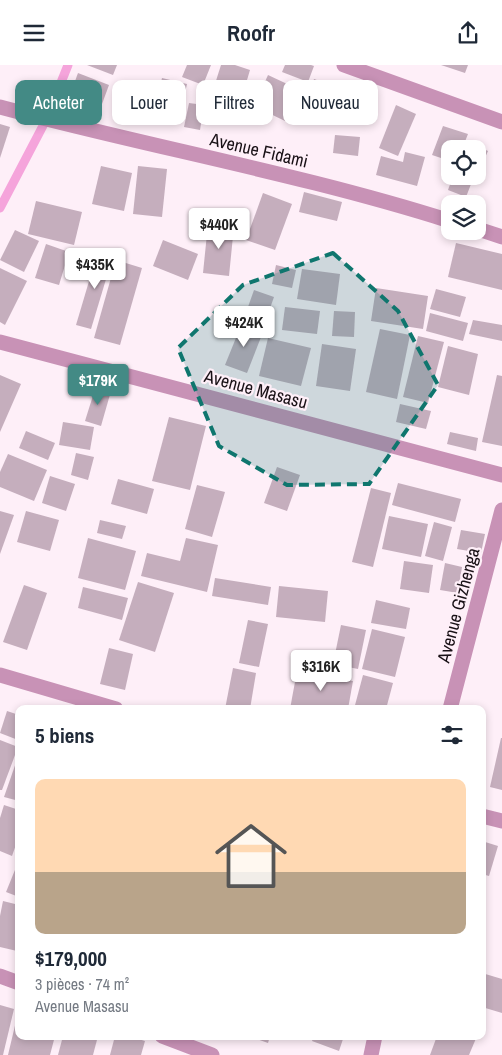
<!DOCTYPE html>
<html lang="fr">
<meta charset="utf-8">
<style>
body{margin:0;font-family:"Archivo Narrow",sans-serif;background:#f6f6f7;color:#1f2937;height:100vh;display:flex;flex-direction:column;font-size:19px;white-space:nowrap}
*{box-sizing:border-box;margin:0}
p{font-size:16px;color:#747a83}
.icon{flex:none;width:28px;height:28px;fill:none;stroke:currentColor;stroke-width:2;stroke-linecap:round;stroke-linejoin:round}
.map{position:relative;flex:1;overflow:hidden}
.panel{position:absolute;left:15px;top:640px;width:471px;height:335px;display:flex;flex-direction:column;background:#fff;border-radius:10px;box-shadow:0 2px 8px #0003}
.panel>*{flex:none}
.top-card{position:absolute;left:15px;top:15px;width:472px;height:45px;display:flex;gap:10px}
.fabs{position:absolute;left:441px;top:75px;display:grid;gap:10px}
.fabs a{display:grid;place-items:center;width:45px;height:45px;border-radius:10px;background:#fff;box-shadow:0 2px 8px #0003;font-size:25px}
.price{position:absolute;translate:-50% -42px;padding:0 11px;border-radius:5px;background:#fff;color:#222;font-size:16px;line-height:32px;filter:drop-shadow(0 1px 2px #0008)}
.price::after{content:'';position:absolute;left:50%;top:30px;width:15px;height:11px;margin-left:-8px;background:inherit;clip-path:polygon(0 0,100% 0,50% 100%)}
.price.active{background:#438a85;color:#fff}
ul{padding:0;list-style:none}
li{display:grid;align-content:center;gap:10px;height:265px;padding:0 20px}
li span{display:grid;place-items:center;height:155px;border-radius:10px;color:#555}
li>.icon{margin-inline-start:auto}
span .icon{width:90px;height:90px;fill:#fffc;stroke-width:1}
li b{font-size:21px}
h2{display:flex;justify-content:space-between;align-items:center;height:60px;padding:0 20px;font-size:21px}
.chip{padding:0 18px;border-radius:10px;background:#fff;box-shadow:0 2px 8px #0003;font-size:18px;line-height:45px}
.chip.active{background:#438a85;color:#fff}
header{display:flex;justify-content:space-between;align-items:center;height:65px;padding:0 20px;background:#fff;font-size:22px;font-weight:800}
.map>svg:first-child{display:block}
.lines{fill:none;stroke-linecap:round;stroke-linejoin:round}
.stream{stroke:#f5a4db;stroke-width:9}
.building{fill:#c5aebd}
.minor{stroke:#c892b6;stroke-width:15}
.marked{fill:#0f766e;fill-opacity:0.2;stroke:#0f766e;stroke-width:4;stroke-dasharray:10 6;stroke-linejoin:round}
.labels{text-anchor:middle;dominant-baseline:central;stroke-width:4.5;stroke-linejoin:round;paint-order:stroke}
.street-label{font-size:18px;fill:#191116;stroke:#feeff8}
</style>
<header><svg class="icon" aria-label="menu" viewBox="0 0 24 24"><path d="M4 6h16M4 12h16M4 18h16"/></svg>Roofr<svg class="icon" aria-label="share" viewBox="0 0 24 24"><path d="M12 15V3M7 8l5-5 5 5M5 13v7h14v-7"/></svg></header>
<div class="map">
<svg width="502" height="990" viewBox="0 0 502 990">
<rect width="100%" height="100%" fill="#feeff8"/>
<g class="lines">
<polyline class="stream" points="0,143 46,55 68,0"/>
</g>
<g class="building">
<polygon points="87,0 117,0 113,10"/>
<polygon points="187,0 211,0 203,20 182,12"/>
<polygon points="221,0 235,0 250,5 236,52 207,44"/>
<polygon points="285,0 311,0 314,1 308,17 282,7"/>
<polygon points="441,0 468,0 465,8"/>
<polygon points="78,8 109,20 95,58 64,46"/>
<polygon points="268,10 300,25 285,56 254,41"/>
<polygon points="162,13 187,19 181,45 156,39"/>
<polygon points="314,14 345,25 336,56 303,46"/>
<polygon points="189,38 204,40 200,65 184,62"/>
<polygon points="396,40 416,49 398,91 379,83"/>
<polygon points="0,59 10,62 0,93"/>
<polygon points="443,61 468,69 462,84 450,84 450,96 432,90"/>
<polygon points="335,70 360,72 358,91 333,88"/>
<polygon points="469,77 488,86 478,108 478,84 466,84"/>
<polygon points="405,87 425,92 417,121 376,110 381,91 403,97"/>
<polygon points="101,101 132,108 124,146 92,139"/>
<polygon points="138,101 167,104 162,152 133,149"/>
<polygon points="453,111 466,111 473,114 466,132 448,125"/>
<polygon points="304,127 342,137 337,156 299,147"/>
<polygon points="263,128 292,139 275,185 246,175"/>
<polygon points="36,136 82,147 74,180 28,169"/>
<polygon points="208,159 234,161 229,211 203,208"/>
<polygon points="15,165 39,176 24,207 0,195"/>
<polygon points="163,175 198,189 188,215 153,201"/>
<polygon points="456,178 502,189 502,225 448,212"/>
<polygon points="46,179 69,187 59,220 35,213"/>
<polygon points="98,186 113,191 91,264 76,260"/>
<polygon points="116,195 142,203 120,280 94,273"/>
<polygon points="276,200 296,205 292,223 272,219"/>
<polygon points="0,203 27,216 5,260 0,257"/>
<polygon points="302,204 340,209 336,240 297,234"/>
<polygon points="376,223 428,231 423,264 371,256"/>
<polygon points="436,224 466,232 460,252 430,244"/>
<polygon points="254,225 274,232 263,263 243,256"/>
<polygon points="285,242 320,246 317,269 282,265"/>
<polygon points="334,246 355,247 354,272 332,271"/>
<polygon points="430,248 468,258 463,276 426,266"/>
<polygon points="473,255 502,260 502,276 469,269"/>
<polygon points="242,258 263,267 247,308 225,300"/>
<polygon points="380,264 410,270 397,334 366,327"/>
<polygon points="418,271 444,277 428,338 403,332"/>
<polygon points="268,273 311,283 301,321 259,311"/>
<polygon points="322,279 356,284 350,326 316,321"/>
<polygon points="448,281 478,289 469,330 438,322"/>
<polygon points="0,310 21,319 0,367"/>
<polygon points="497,310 502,311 502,381 482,377"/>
<polygon points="96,321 111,326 101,361 85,356"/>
<polygon points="400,339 431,346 426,364 396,357"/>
<polygon points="169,352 206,361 190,425 152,416"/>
<polygon points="63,357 94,362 90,385 59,380"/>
<polygon points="26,366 55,378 48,395 19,383"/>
<polygon points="450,367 478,373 476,386 447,379"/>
<polygon points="76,388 94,392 88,415 71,410"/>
<polygon points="8,389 47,405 34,436 0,422 0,407"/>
<polygon points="277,402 300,410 287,446 264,438"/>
<polygon points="50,411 75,419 66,446 42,438"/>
<polygon points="118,414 154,424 147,449 111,439"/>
<polygon points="398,418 461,434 455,457 392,440"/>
<polygon points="197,420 225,427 212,472 185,464"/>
<polygon points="371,423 391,428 373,502 352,497"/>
<polygon points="0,446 14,450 0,489"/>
<polygon points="26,446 59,455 50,486 17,477"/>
<polygon points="389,451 428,459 421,492 382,484"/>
<polygon points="100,455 126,461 122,474 97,468"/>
<polygon points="434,457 452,462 443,496 425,491"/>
<polygon points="461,465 485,469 481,488 457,484"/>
<polygon points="88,473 136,486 125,525 78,513"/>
<polygon points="186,473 218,480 207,527 141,511 147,488 180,496"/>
<polygon points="404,496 433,500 429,528 400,524"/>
<polygon points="445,498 462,502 458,528 440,525"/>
<polygon points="215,513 271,522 268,540 212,531"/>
<polygon points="138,517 174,528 155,587 119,575"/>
<polygon points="24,520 47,528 27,585 3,577"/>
<polygon points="279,521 328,526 325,557 276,552"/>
<polygon points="83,522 128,533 122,555 78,543"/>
<polygon points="376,535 410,543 406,564 371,558"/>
<polygon points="248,555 268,559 259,602 239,598"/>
<polygon points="341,560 366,565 358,604 333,599"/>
<polygon points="372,564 405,572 395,612 362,604"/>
<polygon points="109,583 133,589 125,625 100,619"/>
<polygon points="233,603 256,608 250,644 225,644"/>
<polygon points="297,606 353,616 348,644 290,644"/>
<polygon points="363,610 393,618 386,644 354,644"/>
<polygon points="7,646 19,650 18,675 0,668"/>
<polygon points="501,673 502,673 502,725 490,722"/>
<polygon points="0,675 18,682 2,725 0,725"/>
<polygon points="19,689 19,736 4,732"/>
<polygon points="4,740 19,745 19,771 12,791 0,786 0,753"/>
<polygon points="482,776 498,781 489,811 482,809"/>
<polygon points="17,800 19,801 19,832 6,827"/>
<polygon points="3,836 19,840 19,878 17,886 0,882 0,851"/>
<polygon points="482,908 502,914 502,948 482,942"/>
<polygon points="0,940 14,944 3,990 0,990"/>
<polygon points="18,948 19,971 55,971 50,990 8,990"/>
<polygon points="63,971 98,971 93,990 58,990"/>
<polygon points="115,971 128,971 145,976 141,990 110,990"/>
<polygon points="248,971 270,971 268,978"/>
<polygon points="314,971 344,971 339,986 312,976"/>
<polygon points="437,971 477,971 469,990 430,990"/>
</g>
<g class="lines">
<g class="minor">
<polyline points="344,0 502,57"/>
<path d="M0 42C149 82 302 109 450 156"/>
<polyline points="478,164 502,172"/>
<polyline points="0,277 502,410"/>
<polyline points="0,610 116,644"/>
<polyline points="450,644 502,445"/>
<polyline points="482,751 502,756"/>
<polyline points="0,911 19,918"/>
<polyline points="162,971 212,990"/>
<polyline points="371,990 375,971"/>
</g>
</g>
<path class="marked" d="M333 188 398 246 438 320 369 419 287 420 219 381 178 283 243 220Z"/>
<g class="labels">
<g class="street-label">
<text transform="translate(259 85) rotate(13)">Avenue Fidami</text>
<text transform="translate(256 324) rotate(15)">Avenue Masasu</text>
<text transform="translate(458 540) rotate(-75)">Avenue Gizhenga</text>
</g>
</g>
</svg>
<div class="fabs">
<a><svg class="icon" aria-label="locate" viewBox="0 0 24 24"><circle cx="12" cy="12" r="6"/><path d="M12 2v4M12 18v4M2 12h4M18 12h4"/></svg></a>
<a><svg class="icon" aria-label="layers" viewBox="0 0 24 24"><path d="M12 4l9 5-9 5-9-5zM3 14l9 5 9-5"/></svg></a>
</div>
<b class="price" style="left:219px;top:185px">$440K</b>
<b class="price" style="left:95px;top:225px">$435K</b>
<b class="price" style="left:244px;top:283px">$424K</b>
<b class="price active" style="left:98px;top:341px">$179K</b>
<b class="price" style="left:321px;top:627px">$316K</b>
<div class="top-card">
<a class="chip active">Acheter</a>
<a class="chip">Louer</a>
<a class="chip">Filtres</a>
<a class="chip">Nouveau</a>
</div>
<section class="panel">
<h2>5 biens<svg class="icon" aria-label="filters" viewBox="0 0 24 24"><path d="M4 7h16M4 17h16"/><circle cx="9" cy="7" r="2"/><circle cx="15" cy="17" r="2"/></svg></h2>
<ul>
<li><span style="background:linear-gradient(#ffd9b3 60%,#b9a48a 0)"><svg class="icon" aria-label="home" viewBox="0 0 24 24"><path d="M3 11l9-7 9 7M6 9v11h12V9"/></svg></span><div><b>$179,000</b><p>3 pièces · 74 m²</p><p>Avenue Masasu</p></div></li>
</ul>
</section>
</div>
